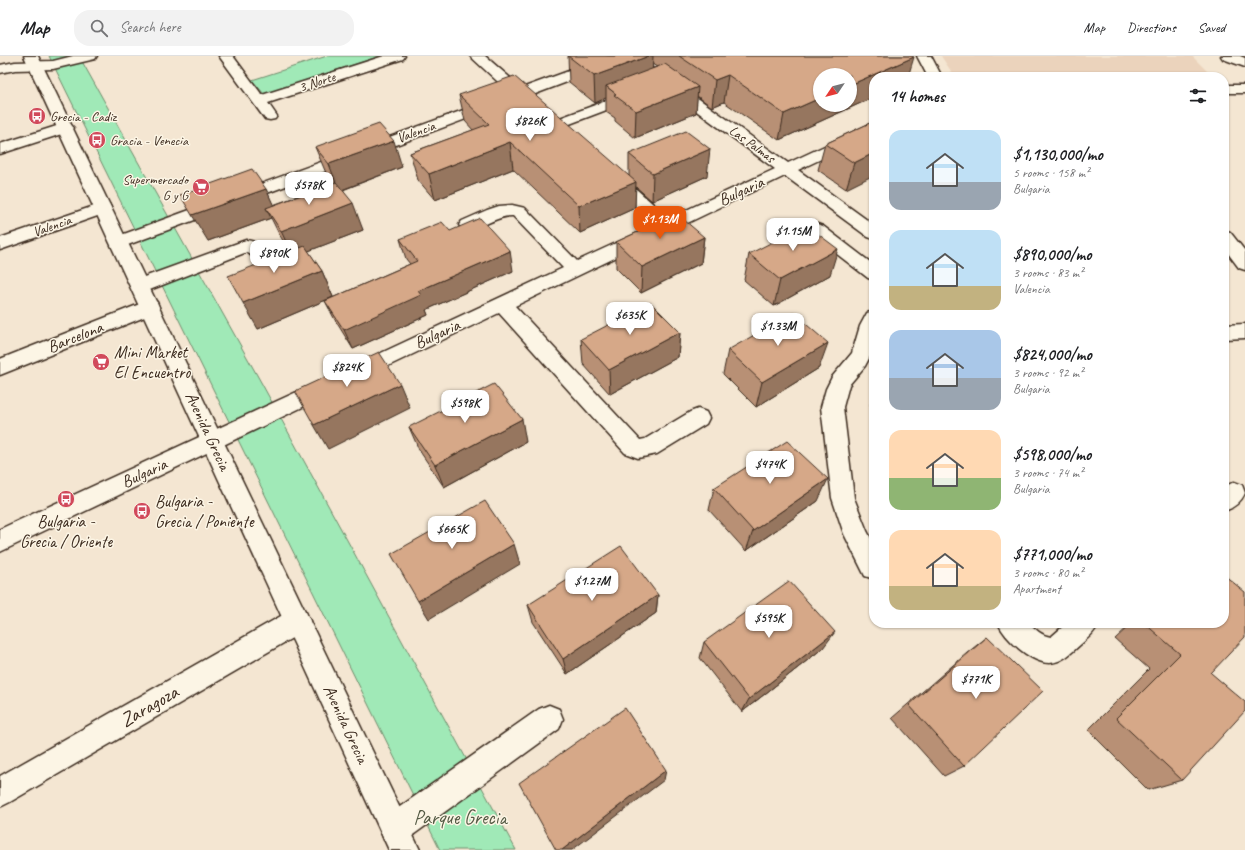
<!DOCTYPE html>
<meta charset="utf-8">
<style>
body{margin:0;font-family:Caveat,sans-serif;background:#f2f2f2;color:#202124;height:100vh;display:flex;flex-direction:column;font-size:15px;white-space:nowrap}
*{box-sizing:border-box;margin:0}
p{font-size:13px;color:#757577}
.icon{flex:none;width:22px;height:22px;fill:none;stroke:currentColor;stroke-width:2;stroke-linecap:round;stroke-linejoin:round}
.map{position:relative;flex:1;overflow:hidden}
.panel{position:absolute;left:869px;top:16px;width:360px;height:556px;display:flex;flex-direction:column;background:#fff;border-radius:16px;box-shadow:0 1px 3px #0004}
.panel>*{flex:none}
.needle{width:26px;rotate:235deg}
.tools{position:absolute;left:813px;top:12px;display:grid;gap:8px}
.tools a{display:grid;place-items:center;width:44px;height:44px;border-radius:50%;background:#fff;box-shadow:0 1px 3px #0004;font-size:20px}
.price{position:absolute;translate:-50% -34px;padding:0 9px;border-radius:8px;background:#fff;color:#222;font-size:13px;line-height:26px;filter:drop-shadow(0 1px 2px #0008)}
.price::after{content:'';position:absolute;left:50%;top:24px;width:12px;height:9px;margin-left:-6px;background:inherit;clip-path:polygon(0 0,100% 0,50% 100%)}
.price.active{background:#ea580c;color:#fff}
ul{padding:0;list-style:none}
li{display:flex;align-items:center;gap:12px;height:100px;padding:0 20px}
li span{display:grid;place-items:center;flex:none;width:112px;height:80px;border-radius:12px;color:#555}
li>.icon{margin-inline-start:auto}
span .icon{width:48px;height:48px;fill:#fffc;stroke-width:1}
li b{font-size:17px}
h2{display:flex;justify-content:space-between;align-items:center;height:48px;padding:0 20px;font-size:17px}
header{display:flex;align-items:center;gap:24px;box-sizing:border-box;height:56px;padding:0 20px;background:#fff;border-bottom:1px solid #e0e0e0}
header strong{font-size:19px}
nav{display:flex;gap:22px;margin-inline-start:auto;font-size:14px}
.search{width:280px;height:36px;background:#f2f2f2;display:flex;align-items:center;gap:10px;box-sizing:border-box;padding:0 14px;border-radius:16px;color:#757577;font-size:15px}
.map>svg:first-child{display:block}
.built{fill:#ebd3bc}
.green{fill:#a0e9b7;stroke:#6e8a6a}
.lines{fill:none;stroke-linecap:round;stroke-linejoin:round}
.minor-casing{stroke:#3b2a1e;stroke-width:3}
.major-casing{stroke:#3b2a1e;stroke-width:3}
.minor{fill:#fcf5e5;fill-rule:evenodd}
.major{fill:#fcf5e5;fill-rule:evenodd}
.wall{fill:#b89075;stroke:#3b2a1e;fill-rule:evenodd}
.shaded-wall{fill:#96765f;stroke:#3b2a1e}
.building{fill:#d6a888;stroke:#3b2a1e}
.labels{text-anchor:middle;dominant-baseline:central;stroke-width:3;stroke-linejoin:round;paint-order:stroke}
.far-street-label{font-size:14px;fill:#3b2a1e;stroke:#fcf5e5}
.far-poi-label{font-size:14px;fill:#3b2a1e;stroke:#fcf5e5;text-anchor:start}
.street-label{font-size:17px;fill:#3b2a1e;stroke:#fcf5e5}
.poi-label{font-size:17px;fill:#3b2a1e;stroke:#fcf5e5;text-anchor:start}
.near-street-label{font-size:20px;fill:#3b2a1e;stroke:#fcf5e5}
.near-park-label{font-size:20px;fill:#545a44;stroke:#fcf5e5}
</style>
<header>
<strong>Map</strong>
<div class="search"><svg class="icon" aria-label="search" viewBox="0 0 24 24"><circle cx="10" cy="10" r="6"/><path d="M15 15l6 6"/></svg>Search here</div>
<nav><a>Map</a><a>Directions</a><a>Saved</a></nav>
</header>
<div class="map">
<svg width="1245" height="794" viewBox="0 0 1245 794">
<rect width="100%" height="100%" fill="#f4e6d2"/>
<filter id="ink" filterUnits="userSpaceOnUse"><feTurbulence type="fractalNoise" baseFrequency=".025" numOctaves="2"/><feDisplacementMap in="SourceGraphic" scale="8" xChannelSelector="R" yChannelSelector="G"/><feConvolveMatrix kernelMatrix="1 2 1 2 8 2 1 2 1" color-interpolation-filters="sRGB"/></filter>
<g filter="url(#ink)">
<polygon class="built" points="941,0 1192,0 1212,20 955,21"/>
<g class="green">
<polygon points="49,0 79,0 262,328 516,794 440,794"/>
<polygon points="327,0 380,0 264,38 252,24"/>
</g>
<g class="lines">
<defs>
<g id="minor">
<polygon points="73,0 97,0 95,3 53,13 15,14 0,17 0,9 15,6 53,5"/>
<polygon points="219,0 233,0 262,39 384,0 405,0 403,3 268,47 277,60 275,63 270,64 265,63"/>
<path d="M470 0H485L522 32 610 0H630L628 3 530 40 533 44 531 47C525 49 522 48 517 44L125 190 119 192 113 190 110 186 113 182 510 37Z"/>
<polygon points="917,0 931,0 942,21 928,21"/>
<polygon points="1221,0 1240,0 1245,2 1245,11 1223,3"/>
<path d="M673 27 678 28 788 107 874 67V78L798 114 874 169V183L868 181 785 120 515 250 640 384 645 383 690 356 698 353 706 356 709 362 706 368 657 398 638 402 625 397 499 257 365 321 358 324 351 321 348 316 351 311 563 212 513 160C494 159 479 177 462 173L459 169 462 165 487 154 499 150 512 149 525 152 577 205 655 169 607 126 605 122 607 118 613 117 619 118 669 162 775 113 668 34 666 31 668 28Z"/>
<rect x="1224" y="29" width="21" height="8"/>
<polygon points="633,35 638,36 640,39 638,42 559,72 554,74 549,72 546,69 549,66"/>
<polygon points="66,67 71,69 74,72 71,75 0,98 0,88"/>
<polygon points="103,147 109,148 111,152 109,156 0,194 0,182"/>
<polygon points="817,168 823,170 874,209 874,224 868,222 811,178 808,174 811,170"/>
<polygon points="1224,174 1230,176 1245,195 1245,214 1239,212 1224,192"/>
<path d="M246 184C263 186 268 196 276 210L273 214 267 216 261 214 252 200 247 196 147 235 140 236 133 235 131 230 133 225Z"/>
<polygon points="150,244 157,246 159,251 157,256 0,319 0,303"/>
<polygon points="874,255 874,293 865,310 849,329 843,351 854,442 867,475 874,488 874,523 865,520 844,478 832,442 821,351 826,333 832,321 852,297 860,270 867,257"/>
<polygon points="1245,268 1245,282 1224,283 1224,269"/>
<polygon points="327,322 334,324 337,330 334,336 0,496 0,473"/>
<path d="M1234 426 1242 429 1245 437C1241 446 1234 452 1224 455V431Z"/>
<polygon points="297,553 306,556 310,565 306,574 10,746 0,751 0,720 288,556"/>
<path d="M998 567H1029C1035 573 1042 580 1051 581L1067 567H1099C1095 576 1089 581 1081 588 1072 596 1063 606 1050 607 1031 607 1005 583 998 567Z"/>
<polygon points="549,649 559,653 563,663 559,673 406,784 395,788 384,784 380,773 384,762 539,653"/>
</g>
<polygon id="major" points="24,0 38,0 420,794 389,794"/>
</defs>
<use href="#minor" class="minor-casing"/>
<use href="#major" class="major-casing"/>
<use href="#minor" class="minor"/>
<use href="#major" class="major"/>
</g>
<g class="wall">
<path d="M568 0H912L874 21V41L779 84 724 46 712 51 697 40 696 57 635 82 615 65V62L606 56V42L595 47 569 26ZM652 8 657 11 652 12Z"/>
<polygon points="459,39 629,120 629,98 707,120 652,145 635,130 635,152 580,177 513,113 435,144 418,124 410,97 473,74 465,65"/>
<polygon points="874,65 846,133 818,114 825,88"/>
<polygon points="315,91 402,111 343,134 363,174 308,195 322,215 333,241 258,273 290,196 279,178 271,162 208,185 266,133 273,149 333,127 326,117"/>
<polygon points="450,175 513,215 426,254 428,259 353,293 335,264 325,245 410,208 406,203 400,183"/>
<polygon points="704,181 701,207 641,237 616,212 616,186"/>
<polygon points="749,198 830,219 774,250 744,224"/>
<polygon points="680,276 678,301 610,338 583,308 581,283"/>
<polygon points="728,294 819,312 756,351 723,318"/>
<polygon points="874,340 874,352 870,349"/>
<polygon points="409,371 526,386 444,431 419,394"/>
<polygon points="714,432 818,445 746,495 709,454"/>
<polygon points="658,539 656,557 567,618 533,566 528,549"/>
<polygon points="1132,567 1224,567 1182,724 1148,734 1088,674 1149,613 1115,583"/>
<polygon points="987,581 964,710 944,720 892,662 967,597"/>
<polygon points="704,586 823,592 742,656 700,602"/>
</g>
<g class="shaded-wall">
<polygon points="649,0 653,0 652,25 616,38 606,30 606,42 595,47 594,20"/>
<polygon points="914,1 908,21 874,21 874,41 779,84 784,58 820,42 820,49 850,49 850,29"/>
<polygon points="728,19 724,46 712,51 715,24"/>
<polygon points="698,31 696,57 635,82 636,55"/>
<polygon points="394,85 402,111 339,135 329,108"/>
<polygon points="510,86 513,113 435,144 429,118"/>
<polygon points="710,93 707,120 652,145 653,118"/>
<polygon points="874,97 874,119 846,133 854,107"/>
<polygon points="636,126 635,152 580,177 579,150"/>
<polygon points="266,133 278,159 266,152 271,162 208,185 192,159"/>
<polygon points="353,147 363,174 293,201 281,175"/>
<polygon points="704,181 701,207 641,237 642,211"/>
<polygon points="838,193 830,219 774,250 780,224"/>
<polygon points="510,195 513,215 426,254 428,259 353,293 344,274 418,235"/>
<polygon points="322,215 333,241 258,273 243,247"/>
<polygon points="680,276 678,301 610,338 609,314"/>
<polygon points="828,287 819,312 756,351 762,326"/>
<polygon points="400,328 410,352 328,393 314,369"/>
<polygon points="522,363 526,386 444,431 435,409"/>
<polygon points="828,423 818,445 746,495 753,475"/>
<polygon points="514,488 520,508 429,563 418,545"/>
<polygon points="658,539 656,557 567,618 563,603"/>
<polygon points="835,576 823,592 742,656 749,643"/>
<polygon points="666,714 664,724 572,794 562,794"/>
</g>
<g class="building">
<polygon points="568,0 649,0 594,20"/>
<polygon points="679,0 912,0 914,1 850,29 850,19 820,19 820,42 784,58 728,19 715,24"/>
<polygon points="665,8 698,31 636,55 614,39 616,38 606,30"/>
<polygon points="514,20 636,126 579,150 510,86 429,118 410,97 489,68 459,39"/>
<polygon points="874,65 874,97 854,107 825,88"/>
<polygon points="379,68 394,85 329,108 315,91"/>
<polygon points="686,75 710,93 653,118 629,98"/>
<polygon points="252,113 266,133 192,159 180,139"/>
<polygon points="336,126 353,147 281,175 266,152"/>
<polygon points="677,158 704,181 642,211 616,186"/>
<polygon points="480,162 510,195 418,235 421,239 344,274 325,245 417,205 400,183 442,166 450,175"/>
<polygon points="806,169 838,193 780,224 749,198"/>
<polygon points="305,190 322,215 243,247 228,220"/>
<polygon points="651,247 680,276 609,314 581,283"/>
<polygon points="793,257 828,287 762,326 728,294"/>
<polygon points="379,296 400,328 314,369 295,335"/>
<polygon points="494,328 522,363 435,409 409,371"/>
<polygon points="787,385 828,423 753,475 714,432"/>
<polygon points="485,445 514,488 418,545 391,498"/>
<polygon points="621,490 658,539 563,603 528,549"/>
<polygon points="1224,519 1245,536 1245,581 1211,617 1245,646 1245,655 1182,724 1116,662 1180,598 1144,567 1224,567"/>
<polygon points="789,525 835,576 749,643 704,586"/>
<polygon points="987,581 1043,635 964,710 909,649"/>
<polygon points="625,652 666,714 562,794 556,794 519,727"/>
</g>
</g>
<defs>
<symbol id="bus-disc" viewBox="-11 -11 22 22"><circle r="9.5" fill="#d1495b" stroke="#fcf5e5"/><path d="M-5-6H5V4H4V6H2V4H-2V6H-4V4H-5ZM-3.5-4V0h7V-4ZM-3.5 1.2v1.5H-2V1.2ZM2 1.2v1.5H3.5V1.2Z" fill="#fff"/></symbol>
<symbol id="supermarket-disc" viewBox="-11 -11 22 22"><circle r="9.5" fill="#d1495b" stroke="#fcf5e5"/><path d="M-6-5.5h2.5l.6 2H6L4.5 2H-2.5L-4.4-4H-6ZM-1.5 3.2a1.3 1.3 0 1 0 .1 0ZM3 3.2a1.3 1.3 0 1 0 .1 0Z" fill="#fff"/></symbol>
</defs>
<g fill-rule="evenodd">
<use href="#bus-disc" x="27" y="50" width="20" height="20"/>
<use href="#bus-disc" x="87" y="74" width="20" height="20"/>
<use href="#supermarket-disc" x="191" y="121" width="20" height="20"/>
<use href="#supermarket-disc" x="91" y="296" width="20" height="20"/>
<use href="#bus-disc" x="56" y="433" width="20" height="20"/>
<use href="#bus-disc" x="132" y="445" width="20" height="20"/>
</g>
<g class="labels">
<g class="far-street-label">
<text transform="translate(317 26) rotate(-18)">3 Norte</text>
<text transform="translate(416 76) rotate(-20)">Valencia</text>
<text transform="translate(752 88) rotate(36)">Las Palmas</text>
<text transform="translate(52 170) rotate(-19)">Valencia</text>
</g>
<g class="far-poi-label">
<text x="50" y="60">Grecia - Cadiz</text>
<text x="110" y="84">Gracia - Venecia</text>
<text x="188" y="123" text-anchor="end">Supermercado<tspan x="188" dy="16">G y G</tspan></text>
</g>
<g class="street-label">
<text transform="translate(741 135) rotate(-25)">Bulgaria</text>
<text transform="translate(437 278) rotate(-25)">Bulgaria</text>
<text transform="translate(75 281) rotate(-22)">Barcelona</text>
<text transform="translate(208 375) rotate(65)">Avenida Grecia</text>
<text transform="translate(144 417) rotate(-25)">Bulgaria</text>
<text transform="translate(346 668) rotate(65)">Avenida Grecia</text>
</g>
<g class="poi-label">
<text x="114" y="296">Mini Market<tspan x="114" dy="20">El Encuentro</tspan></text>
<text x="155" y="445">Bulgaria -<tspan x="155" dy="20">Grecia / Poniente</tspan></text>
<text x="66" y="465" text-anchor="middle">Bulgaria -<tspan x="66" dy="20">Grecia / Oriente</tspan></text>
</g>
<g class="near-street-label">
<text transform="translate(149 650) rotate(-30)">Zaragoza</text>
</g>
<g class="near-park-label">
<text x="460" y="761">Parque Grecia</text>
</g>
</g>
</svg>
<div class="tools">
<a><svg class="needle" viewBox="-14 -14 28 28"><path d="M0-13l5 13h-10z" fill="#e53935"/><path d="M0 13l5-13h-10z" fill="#757577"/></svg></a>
</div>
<b class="price" style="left:530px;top:86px">$826K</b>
<b class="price" style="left:309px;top:150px">$578K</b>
<b class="price active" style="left:660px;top:184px">$1.13M</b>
<b class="price" style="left:793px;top:196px">$1.15M</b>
<b class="price" style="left:274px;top:218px">$890K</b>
<b class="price" style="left:630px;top:280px">$635K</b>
<b class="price" style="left:778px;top:291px">$1.33M</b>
<b class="price" style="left:347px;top:332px">$824K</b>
<b class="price" style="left:465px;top:368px">$598K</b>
<b class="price" style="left:770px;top:429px">$474K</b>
<b class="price" style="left:452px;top:494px">$665K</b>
<b class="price" style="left:592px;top:546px">$1.27M</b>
<b class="price" style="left:769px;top:583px">$595K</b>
<b class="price" style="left:976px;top:644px">$771K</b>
<section class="panel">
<h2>14 homes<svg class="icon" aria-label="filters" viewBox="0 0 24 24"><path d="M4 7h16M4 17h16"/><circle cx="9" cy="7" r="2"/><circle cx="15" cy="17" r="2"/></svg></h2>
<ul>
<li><span style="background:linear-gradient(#bfe0f5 65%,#9aa5b1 0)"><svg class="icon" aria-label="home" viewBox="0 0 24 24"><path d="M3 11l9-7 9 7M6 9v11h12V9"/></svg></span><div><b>$1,130,000/mo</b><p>5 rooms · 158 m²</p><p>Bulgaria</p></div></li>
<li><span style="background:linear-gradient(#bfe0f5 70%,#c2b280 0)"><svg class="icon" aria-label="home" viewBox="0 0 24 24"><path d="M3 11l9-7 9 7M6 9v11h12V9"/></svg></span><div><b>$890,000/mo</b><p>3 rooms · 83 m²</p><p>Valencia</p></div></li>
<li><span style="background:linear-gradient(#a9c7e8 60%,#9aa5b1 0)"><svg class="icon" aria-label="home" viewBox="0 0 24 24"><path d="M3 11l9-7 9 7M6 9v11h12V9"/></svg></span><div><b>$824,000/mo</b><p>3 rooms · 92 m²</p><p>Bulgaria</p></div></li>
<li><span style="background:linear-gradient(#ffd9b3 60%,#8fb573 0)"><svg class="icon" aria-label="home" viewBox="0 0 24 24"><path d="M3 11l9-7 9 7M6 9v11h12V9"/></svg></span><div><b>$598,000/mo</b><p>3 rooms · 74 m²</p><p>Bulgaria</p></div></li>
<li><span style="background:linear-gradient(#ffd9b3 70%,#c2b280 0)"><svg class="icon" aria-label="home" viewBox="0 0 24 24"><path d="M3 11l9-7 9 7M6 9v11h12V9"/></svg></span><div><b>$771,000/mo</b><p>3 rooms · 80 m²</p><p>Apartment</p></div></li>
</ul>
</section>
</div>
